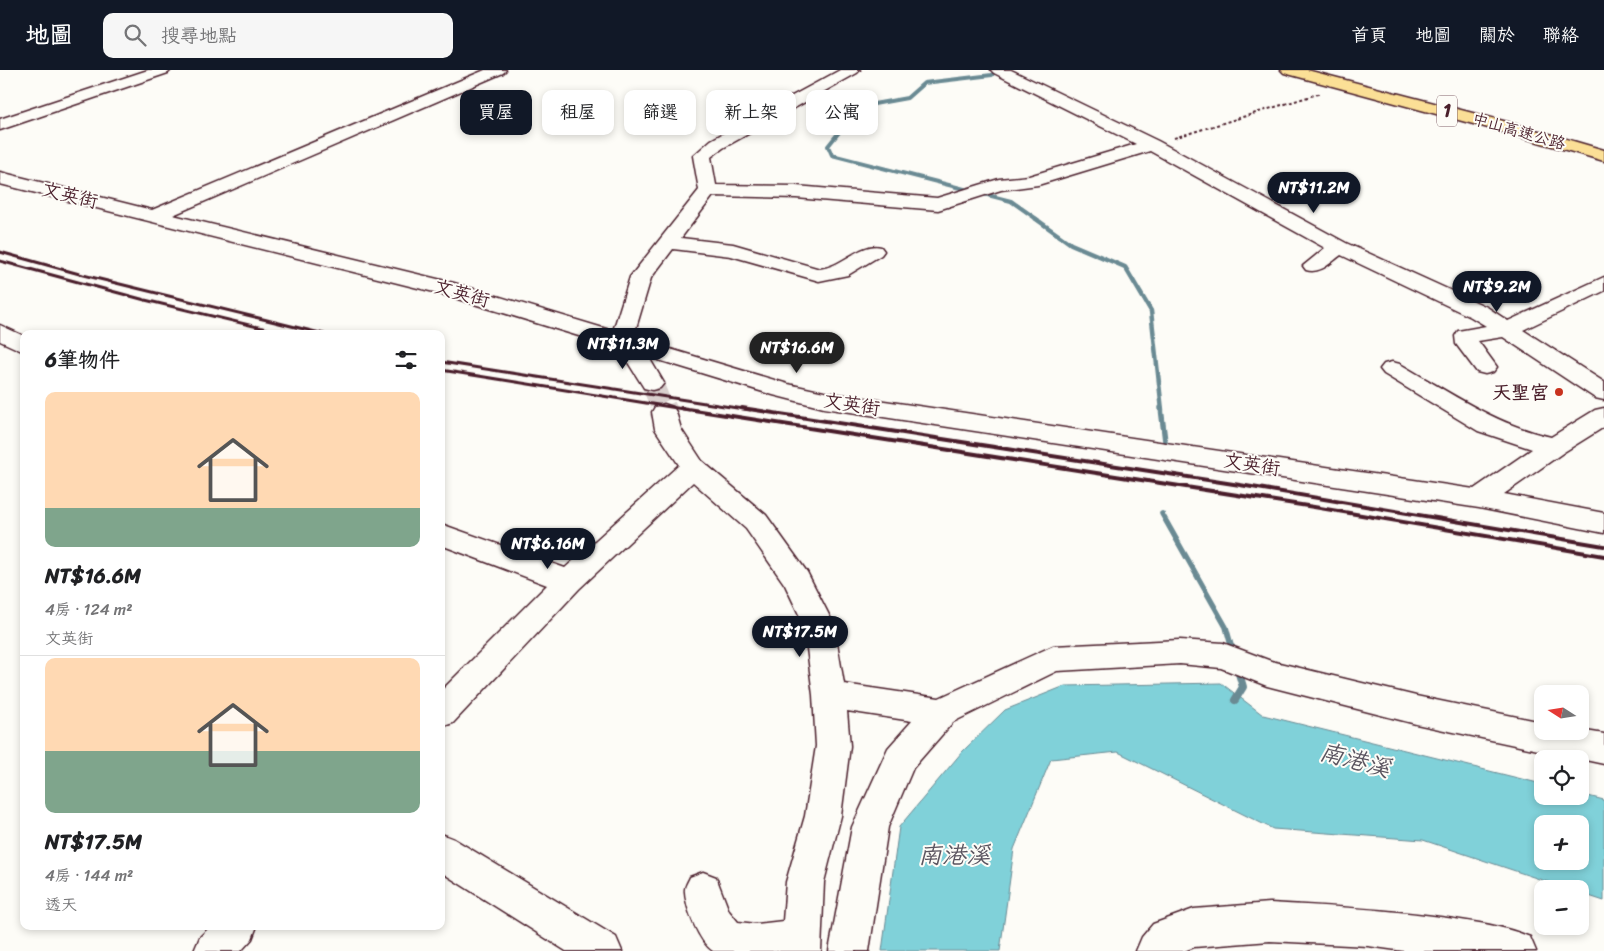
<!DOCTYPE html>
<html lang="zh-TW">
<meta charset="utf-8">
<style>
body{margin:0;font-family:Sriracha,"LXGW WenKai TC",sans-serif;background:#f6f6f6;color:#202124;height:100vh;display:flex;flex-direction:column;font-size:19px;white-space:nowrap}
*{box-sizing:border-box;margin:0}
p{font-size:16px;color:#757577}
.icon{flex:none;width:28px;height:28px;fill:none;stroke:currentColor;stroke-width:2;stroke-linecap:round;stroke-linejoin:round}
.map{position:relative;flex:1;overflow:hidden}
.details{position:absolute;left:20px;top:260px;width:425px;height:600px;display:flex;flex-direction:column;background:#fff;border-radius:10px;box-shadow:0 2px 8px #0003}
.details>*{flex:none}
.top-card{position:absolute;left:460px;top:20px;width:475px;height:45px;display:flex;gap:10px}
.needle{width:32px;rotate:282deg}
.buttons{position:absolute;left:1534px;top:615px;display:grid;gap:10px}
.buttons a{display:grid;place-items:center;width:55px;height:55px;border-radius:10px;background:#fff;box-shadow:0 2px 8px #0003;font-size:25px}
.price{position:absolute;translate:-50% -42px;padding:0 11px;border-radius:18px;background:#111827;color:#fff;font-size:16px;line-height:32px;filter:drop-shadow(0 1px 2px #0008)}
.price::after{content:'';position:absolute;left:50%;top:30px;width:15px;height:11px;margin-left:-8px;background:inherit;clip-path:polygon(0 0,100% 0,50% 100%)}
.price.active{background:#222;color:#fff}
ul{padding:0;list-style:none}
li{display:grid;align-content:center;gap:10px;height:265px;padding:0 25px}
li+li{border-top:1px solid #e0e0e0}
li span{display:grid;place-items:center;height:155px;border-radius:10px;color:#555}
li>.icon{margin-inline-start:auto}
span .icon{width:90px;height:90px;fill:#fffc;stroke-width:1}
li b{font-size:21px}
h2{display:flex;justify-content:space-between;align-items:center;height:60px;padding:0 25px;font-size:21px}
.tag{padding:0 18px;border-radius:10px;background:#fff;box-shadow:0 2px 8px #0003;font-size:18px;line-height:45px}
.tag.active{background:#111827;color:#fff}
header{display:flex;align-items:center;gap:30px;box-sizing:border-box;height:70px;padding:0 25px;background:#111827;color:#fff}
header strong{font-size:24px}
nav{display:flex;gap:28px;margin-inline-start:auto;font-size:18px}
.search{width:350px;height:45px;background:#f6f6f6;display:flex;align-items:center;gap:12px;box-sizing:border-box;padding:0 18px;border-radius:10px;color:#757577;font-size:19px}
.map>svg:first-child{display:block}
.water{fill:#80d1d9;stroke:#6a8a93;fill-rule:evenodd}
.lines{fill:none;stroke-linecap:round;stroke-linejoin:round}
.stream-far3{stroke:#6a8a93;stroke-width:4}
.stream-far2{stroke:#6a8a93;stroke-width:4.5}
.stream-far1{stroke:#6a8a93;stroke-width:5.5}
.stream{stroke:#6a8a93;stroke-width:8}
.minor-tunnel-far1{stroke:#d9d0ce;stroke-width:22;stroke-dasharray:22 11;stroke-linecap:butt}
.minor-tunnel{stroke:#d9d0ce;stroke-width:28;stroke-dasharray:28 14;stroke-linecap:butt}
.minor-casing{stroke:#4a1f2b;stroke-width:3}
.highway-casing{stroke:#4a1f2b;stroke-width:3}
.path{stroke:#4a1f2b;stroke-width:2;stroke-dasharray:3 2.5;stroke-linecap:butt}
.minor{fill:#fdfcf7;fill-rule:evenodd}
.highway{fill:#fbdf96;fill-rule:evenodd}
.rail-far1{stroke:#4a1f2b;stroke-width:3}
.rail{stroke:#4a1f2b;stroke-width:4}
.poi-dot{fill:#c8321e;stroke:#fdfcf7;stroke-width:2}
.labels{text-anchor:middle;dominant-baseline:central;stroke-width:4;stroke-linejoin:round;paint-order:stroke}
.far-street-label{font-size:16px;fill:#4a1f2b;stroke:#fdfcf7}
.shield{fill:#fdfcf7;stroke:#806168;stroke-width:1}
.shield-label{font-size:18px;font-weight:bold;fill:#4a1f2b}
.street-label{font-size:19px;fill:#4a1f2b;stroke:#fdfcf7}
.poi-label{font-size:19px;font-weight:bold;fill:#4a1f2b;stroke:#fdfcf7;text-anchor:end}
.near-water-label{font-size:24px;font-style:italic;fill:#5a545f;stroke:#fdfcf7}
</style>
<header>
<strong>地圖</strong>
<div class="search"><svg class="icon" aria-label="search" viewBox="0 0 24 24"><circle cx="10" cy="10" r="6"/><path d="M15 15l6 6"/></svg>搜尋地點</div>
<nav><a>首頁</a><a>地圖</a><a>關於</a><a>聯絡</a></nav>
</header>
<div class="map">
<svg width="1604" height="881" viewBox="0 0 1604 881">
<rect width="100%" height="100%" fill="#fdfcf7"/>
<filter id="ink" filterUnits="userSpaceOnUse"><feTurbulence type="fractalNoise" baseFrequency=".02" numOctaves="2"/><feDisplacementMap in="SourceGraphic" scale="10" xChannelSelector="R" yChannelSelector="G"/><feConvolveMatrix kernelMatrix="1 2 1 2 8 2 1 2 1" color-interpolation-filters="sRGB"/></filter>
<g filter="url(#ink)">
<path class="water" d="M1221 613 1263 645 1542 714V726H1580V724L1604 730V831L1580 823V819H1569L1423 770 1273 759 1118 682 1051 689 1014 779 1000 881H882L899 757 962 682 1005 640 1065 616ZM1542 754H1580V791H1542Z"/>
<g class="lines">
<polyline class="stream-far3" points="996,0 992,5 924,13 907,28 874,34 856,41 828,76 832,85 1011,131 1038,150"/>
<polyline class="stream-far2" points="1036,149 1071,174 1125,197 1151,241 1162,340"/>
<g class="stream-far1">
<polyline points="1161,338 1165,371"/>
<polyline points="1162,444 1226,557 1232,579"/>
</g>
<g class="stream">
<polyline points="1232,578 1234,584"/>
<polyline points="1235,630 1243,617 1238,600"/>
</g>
<polyline class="minor-tunnel-far1" points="652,313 663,340"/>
<polyline class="minor-tunnel" points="662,338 664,342"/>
<defs>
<g id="minor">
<polygon points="148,0 171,0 168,3 0,60 0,49"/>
<path d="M485 0H506L503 3 173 145 454 213 613 261 630 207 699 120 693 86 711 70 840 0H860L857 3 723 78 711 87 716 115 796 116 937 128 999 109 1029 106 1136 74 994 3 991 0H1011L1158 71 1346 173 1487 237 1508 251 1604 207V221L1523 260 1604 312V330L1595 328 1503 267 1478 271 1497 297 1493 302 1485 304 1477 302 1456 274 1455 266 1458 261 1486 256 1471 247 1341 185C1329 194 1320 204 1306 200L1303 196 1325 178 1150 81 1038 115 1001 120 938 140 796 128 713 126 681 168 733 174 820 199C842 197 861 172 881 177L884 181 881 185 848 205 819 211 731 186 673 179 651 208 633 268 788 314 824 322 1474 419 1532 379 1478 361 1384 304 1380 299 1384 294 1392 292 1400 294C1449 322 1496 355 1551 367L1595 340 1604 338V357L1564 382 1504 424 1604 443V463L1479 438 824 338 773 325 652 288 651 291 664 313 660 318 652 320 644 318 627 291 631 282 438 223 0 114V102L152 140Z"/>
<polygon points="0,255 24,266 24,282 0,271"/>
<path d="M664 334 673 337 676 342 681 359 702 391 766 445 807 502 834 555 844 614 939 628 1053 576 1180 570 1223 573 1271 591 1416 626 1542 652V661H1580V660L1604 664V694L1416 654 1267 616 1221 598 1180 594 1057 601 953 652 913 698 888 757 869 881H829L852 757 888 678 912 651 847 641 850 676 841 746 824 812 821 881H713C699 872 686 839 685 822 684 817 688 812 690 807L703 802 716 807 729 841 738 852 757 854 783 851 786 812 805 746 816 676 813 625 804 555 785 515 746 459 693 412 579 519 453 653 441 657V621L547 515 441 475V454L565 498 679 395 655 359 652 342 655 337Z"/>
<polygon points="441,764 454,769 616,867 622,881 566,881 441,802"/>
<path d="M1270 833C1325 836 1379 839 1433 846 1466 851 1499 854 1530 867L1536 881H1404L1368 876 1270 871 1194 877 1184 881H1136L1142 867 1153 854 1194 839Z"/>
<polygon points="211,856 257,856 252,869 241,881 194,881 200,867"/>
</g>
<polygon id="highway" points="1281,0 1307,0 1515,54 1604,80 1604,91 1503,62 1284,3"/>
</defs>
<use href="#minor" class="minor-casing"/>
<use href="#highway" class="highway-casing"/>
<polyline class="path" points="1174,68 1321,23"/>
<use href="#minor" class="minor"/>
<use href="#highway" class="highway"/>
<g class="rail-far1">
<polyline points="0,182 83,205 324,264"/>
<polyline points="0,191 145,230 287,264"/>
<polyline points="441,292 750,340"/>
<polyline points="441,300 689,340"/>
</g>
<g class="rail">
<polyline points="681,338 1314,437 1604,486"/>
<polyline points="742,338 1240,415 1604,476"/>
</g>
</g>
</g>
<circle class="poi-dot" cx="1559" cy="322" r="5"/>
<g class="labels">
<g class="far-street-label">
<text transform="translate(1519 61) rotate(16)">中山高速公路</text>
</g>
<rect class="shield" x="1437" y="25.5" width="20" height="31" rx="4"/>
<g class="shield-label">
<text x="1447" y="41">1</text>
</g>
<g class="street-label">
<text transform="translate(70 125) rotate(14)">文英街</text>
<text transform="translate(462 223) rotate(16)">文英街</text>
<text transform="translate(852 334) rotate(9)">文英街</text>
<text transform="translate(1252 394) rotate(9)">文英街</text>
</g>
<g class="poi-label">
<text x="1549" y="322">天聖宮</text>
</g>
<g class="near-water-label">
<text transform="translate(1355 690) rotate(15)">南港溪</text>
<text x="954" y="785">南港溪</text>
</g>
</g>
</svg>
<div class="buttons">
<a><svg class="needle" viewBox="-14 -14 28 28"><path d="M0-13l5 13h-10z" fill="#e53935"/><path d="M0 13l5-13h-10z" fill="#757577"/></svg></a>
<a><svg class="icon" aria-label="locate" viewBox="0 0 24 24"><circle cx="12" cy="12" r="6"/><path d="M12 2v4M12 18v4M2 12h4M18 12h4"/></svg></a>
<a>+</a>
<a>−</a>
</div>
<b class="price" style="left:1314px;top:144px">NT$11.2M</b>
<b class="price" style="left:1497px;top:243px">NT$9.2M</b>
<b class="price" style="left:623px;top:300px">NT$11.3M</b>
<b class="price active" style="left:797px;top:304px">NT$16.6M</b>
<b class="price" style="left:548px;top:500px">NT$6.16M</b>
<b class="price" style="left:800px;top:588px">NT$17.5M</b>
<div class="top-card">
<a class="tag active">買屋</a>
<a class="tag">租屋</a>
<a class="tag">篩選</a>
<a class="tag">新上架</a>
<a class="tag">公寓</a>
</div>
<section class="details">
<h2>6筆物件<svg class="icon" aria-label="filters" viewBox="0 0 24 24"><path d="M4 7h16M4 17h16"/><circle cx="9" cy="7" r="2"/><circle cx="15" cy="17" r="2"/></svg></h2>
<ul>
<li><span style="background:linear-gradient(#ffd9b3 75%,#7fa58c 0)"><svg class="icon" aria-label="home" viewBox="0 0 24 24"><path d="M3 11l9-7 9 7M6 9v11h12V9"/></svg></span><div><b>NT$16.6M</b><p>4房 · 124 m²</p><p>文英街</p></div></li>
<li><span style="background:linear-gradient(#ffd9b3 60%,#7fa58c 0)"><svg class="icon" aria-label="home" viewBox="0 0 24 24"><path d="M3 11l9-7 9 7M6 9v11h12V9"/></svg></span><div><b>NT$17.5M</b><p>4房 · 144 m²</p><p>透天</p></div></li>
</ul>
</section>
</div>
